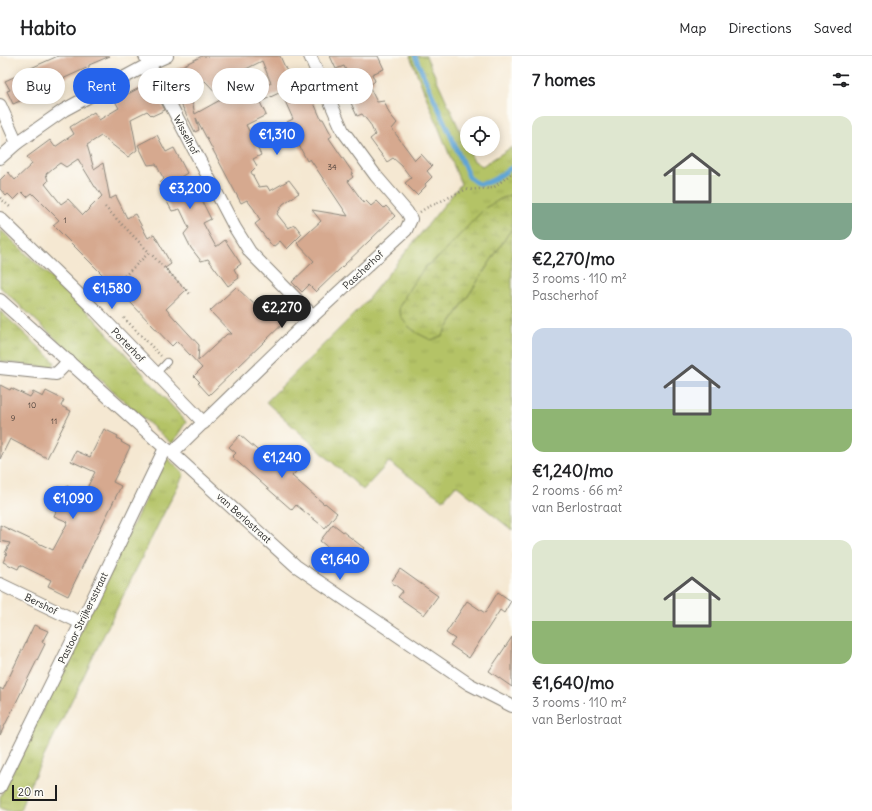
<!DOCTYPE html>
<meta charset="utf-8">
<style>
body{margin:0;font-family:Delius,sans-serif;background:#f6f6f6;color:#202124;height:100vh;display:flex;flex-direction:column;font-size:15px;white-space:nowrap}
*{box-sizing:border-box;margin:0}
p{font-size:13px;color:#757577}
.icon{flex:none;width:22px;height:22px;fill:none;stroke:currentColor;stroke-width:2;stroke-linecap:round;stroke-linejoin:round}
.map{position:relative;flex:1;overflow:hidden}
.side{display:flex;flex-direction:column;background:#fff;width:360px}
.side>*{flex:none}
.hud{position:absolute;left:12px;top:12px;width:380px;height:36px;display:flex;gap:8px}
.buttons{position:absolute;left:460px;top:60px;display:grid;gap:8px}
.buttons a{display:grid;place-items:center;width:40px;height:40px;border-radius:50%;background:#fff;box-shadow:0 2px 10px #0003;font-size:20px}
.scale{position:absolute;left:12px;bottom:10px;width:45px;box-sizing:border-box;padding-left:4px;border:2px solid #1c1c1c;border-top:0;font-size:11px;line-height:14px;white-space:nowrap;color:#1c1c1c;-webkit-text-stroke:3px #fdfcf7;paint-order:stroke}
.price{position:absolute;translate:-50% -34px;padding:0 9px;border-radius:14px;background:#2563eb;color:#fff;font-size:13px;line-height:26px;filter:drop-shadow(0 1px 2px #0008)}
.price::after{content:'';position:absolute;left:50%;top:24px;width:12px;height:9px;margin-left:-6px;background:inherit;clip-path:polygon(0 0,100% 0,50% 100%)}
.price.on{background:#222;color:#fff}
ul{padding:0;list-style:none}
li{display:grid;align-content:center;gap:8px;height:212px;padding:0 20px}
li span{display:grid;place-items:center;height:124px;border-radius:12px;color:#555}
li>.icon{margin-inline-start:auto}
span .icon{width:72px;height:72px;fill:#fffc;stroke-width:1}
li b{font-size:17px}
h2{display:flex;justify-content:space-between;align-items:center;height:48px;padding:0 20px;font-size:17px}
.tag{padding:0 14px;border-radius:18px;background:#fff;box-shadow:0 2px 10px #0003;font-size:14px;line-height:36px}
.tag.on{background:#2563eb;color:#fff}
header{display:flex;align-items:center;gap:24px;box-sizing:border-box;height:56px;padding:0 20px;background:#fff;border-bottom:1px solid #e0e0e0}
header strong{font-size:19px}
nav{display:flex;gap:22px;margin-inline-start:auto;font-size:14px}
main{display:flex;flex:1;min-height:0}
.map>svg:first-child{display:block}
.grass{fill:url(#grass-tufts);stroke:#687041}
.wetland{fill:url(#wetland-marsh);stroke:#687041}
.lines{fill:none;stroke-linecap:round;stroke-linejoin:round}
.stream{stroke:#61a5d6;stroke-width:4.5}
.building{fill:#d6a98f;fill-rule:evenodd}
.service-casing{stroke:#888277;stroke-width:8}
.minor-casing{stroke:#888277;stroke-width:14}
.path{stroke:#888277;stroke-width:2.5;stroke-dasharray:1 3;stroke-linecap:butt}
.service{stroke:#fff;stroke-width:6}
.minor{stroke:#fff;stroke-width:12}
.labels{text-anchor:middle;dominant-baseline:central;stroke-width:3.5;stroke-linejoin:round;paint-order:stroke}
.number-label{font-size:8px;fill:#4a3f39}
.street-label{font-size:10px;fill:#1c1c1c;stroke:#fdfcf7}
</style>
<header>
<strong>Habito</strong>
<nav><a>Map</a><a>Directions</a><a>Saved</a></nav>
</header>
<main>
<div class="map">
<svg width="512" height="755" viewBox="0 0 512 755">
<defs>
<pattern id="grass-tufts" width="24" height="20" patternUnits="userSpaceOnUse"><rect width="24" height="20" fill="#b4c366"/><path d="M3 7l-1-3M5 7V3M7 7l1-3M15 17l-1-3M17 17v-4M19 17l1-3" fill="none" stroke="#9aa758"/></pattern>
<pattern id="wetland-marsh" width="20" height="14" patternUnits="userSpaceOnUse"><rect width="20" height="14" fill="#b4c366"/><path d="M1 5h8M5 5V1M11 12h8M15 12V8" fill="none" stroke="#9aa758"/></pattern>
</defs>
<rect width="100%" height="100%" fill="#fdfcf7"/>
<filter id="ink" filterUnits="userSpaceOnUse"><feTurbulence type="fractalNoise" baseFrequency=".025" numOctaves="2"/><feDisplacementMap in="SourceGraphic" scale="8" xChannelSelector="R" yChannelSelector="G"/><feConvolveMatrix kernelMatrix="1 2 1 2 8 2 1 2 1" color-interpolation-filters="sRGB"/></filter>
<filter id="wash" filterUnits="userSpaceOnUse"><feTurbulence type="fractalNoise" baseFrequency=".012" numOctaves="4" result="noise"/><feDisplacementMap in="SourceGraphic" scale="16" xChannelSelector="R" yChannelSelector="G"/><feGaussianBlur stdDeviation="0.9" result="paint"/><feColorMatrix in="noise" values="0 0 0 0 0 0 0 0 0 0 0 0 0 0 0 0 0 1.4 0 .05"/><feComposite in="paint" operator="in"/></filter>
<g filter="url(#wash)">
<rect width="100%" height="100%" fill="#f5e8d2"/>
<g class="grass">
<polygon points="410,0 426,0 467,90 467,93 468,93 473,104 482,110 512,91 512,138 499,144 439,201 426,210 442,280 512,172 512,474 456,429 443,444 389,406 363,434 266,346 362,250 461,128"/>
<polygon points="0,173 90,258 186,366 172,388 72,298 0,231"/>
<path d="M0 255 55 306C54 310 51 311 46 311L0 306Z"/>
<polygon points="166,401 184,418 161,463 25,739 20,755 8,755 0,752 0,741"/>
</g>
<polygon class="wetland" points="512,138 512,172 442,280 431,284 417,277 407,269 401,261 399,251 411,230 426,210 439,201 485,152 499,144"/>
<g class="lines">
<path class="stream" d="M415 0 469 121C471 123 474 126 477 127 487 131 504 117 512 111"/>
</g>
<g id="blocks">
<g class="building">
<polygon points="58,0 110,0 89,9 89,11 58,25 59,26 28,40 29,41 13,48 7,35 10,34 5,25 23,17 22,16"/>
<path d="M202 0H280L292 27 303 22 321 63H323L332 80 329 82 353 117 351 118 353 121 348 125 364 147 366 145 371 150 377 145 384 152 386 150 395 160 316 236 309 229 302 236 292 226 314 205 297 187 321 165 312 154 348 160 310 103 307 105 287 66 293 63 281 36 260 46 266 59 246 69 261 99 253 103 257 110 251 116 259 131 267 130 270 135 289 124 299 137 283 148 277 158 288 172 295 169 302 178 287 193 280 185 273 191 255 168 260 164 254 153 247 144 241 147 196 62 199 74 195 76 180 46 178 47 168 28 178 23 174 14ZM262 5 271 27 237 44 226 23ZM205 25 222 43 195 58 189 33Z"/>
<polygon points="330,0 378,0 384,13 372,18 375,25 369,30 377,46 384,45 389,57 397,67 392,73 415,104 421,98 432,110 427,115 432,121 425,128 426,130 417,139 405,127 411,122 402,110 393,102 387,106 370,83 375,79 370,68 362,58 357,60 345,34 353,30 344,10 336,13"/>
<path d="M141 31 145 40 155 35 165 54 152 60 147 55 131 63 137 94 128 101 101 80 87 89 94 113 103 107 110 143 116 140 127 162 135 158 148 182 154 178 171 208 165 212 186 234 166 253 199 289 198 305 227 278H232L210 255 236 231 256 250 264 243 269 248 275 242 282 250 284 248 293 258 209 339 198 327 200 326 194 320 202 312 177 285 172 290 110 225V226L53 169 59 164 32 137 27 141 22 136 14 144 8 138 6 140 0 133V124L8 116 15 124 32 108 27 101 50 84 55 91 74 78 70 71 94 56 99 64 119 52 115 45ZM78 103 95 131H96L102 140 83 159 68 143 61 148 45 128 48 125 46 118 53 112 60 107 66 111Z"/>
<polygon points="157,79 166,96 174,92 187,117 179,122 190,142 198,137 211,163 203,167 216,191 225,184 241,208 234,213 239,222 228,230 208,203 201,205 191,192 184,178 189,172 180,153 172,155 158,129 164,123 160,116 156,108 148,109 138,89"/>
<polygon points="0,329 10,334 11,332 30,341 33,336 43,341 46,335 64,344 61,350 71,355 47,402 10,383 0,403"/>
<polygon points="104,373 118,380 117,382 122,385 121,386 130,391 113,426 121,430 68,540 48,530 51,524 20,509 18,513 3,506 7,498 5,497 10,487 0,485 0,469 53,494 68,466 54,460 67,430 84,438 95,416 71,405 76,395 90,401"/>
<polygon points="240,379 272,407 289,390 305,406 292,420 324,448 325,447 337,457 325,472 296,449 292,454 232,401 236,397 229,391"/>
<polygon points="333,468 364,492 347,512 336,503 339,500 320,485"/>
<polygon points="400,513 438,540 424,559 398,541 403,535 391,526"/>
<polygon points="498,536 511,545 504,557 500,554 469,602 450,589 455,583 446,577 467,545 485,557"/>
<polygon points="34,569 48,575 42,586 45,588 0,679 0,632 3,634"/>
<polygon points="512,581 512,631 489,615"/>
</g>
</g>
</g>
<g filter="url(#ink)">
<use href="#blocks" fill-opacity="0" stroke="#888277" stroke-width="1"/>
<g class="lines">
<defs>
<polyline id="service" points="156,318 167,306"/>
<g id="minor">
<polyline points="145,0 235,172 250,196 313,260"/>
<polyline points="0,49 17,87"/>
<polyline points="0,102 17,87 64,54 149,8 167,0"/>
<polyline points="0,162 96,255 204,367"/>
<polyline points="0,244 165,392 172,397 296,510 469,628 512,650"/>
<polyline points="0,312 56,318 69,305"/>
<polyline points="172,397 313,260 406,174 411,163 407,156 376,120 343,75 310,0"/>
<polyline points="0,528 81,567"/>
<polyline points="0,731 81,567 165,392"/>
</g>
</defs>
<use href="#service" class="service-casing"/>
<use href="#minor" class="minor-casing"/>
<g class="path">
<polyline points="0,142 10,151"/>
<polyline points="105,151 190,238"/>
<polyline points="420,156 426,152 465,134 493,132 512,117"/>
<polyline points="101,242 150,196"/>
<polyline points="124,262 161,300"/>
</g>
<use href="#service" class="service"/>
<use href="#minor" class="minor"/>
</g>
</g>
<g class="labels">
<g class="number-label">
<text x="332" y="111">34</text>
<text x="65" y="164">1</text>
<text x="32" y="349">10</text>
<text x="13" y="362">9</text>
<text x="54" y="365">11</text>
</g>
<g class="street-label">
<text transform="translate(186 79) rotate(62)">Wisselhof</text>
<text transform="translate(363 214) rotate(-43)">Pascherhof</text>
<text transform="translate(128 289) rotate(46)">Porterhof</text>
<text transform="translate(244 462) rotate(42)">van Berlostraat</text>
<text transform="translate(41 548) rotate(26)">Bershof</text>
<text transform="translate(83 562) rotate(-64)">Pastoor Strijkersstraat</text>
</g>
</g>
</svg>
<div class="buttons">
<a><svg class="icon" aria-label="locate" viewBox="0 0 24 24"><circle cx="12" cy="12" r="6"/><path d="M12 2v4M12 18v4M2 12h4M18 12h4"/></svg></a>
</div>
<div class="scale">20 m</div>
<b class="price" style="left:277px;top:100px">€1,310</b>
<b class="price" style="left:190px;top:154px">€3,200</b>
<b class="price" style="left:112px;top:254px">€1,580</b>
<b class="price on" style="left:282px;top:273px">€2,270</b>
<b class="price" style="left:282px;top:423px">€1,240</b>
<b class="price" style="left:73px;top:464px">€1,090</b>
<b class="price" style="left:340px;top:525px">€1,640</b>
<div class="hud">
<a class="tag">Buy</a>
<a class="tag on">Rent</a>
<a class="tag">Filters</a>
<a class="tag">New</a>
<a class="tag">Apartment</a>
</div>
</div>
<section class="side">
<h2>7 homes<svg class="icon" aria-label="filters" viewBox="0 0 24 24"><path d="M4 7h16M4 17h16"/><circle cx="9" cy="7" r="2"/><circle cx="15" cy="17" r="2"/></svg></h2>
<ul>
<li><span style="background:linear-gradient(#dfe7d0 70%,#7fa58c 0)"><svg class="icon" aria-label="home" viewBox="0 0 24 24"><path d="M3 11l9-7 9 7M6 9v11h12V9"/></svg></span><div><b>€2,270/mo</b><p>3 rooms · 110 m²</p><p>Pascherhof</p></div></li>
<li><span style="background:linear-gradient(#c9d6e8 65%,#8fb573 0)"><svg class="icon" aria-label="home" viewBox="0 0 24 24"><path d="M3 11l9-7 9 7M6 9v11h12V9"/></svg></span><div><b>€1,240/mo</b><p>2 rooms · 66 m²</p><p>van Berlostraat</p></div></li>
<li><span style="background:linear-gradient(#dfe7d0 65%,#8fb573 0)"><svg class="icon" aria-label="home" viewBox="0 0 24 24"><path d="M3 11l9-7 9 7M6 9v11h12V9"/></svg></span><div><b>€1,640/mo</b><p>3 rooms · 110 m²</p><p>van Berlostraat</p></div></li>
</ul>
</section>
</main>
